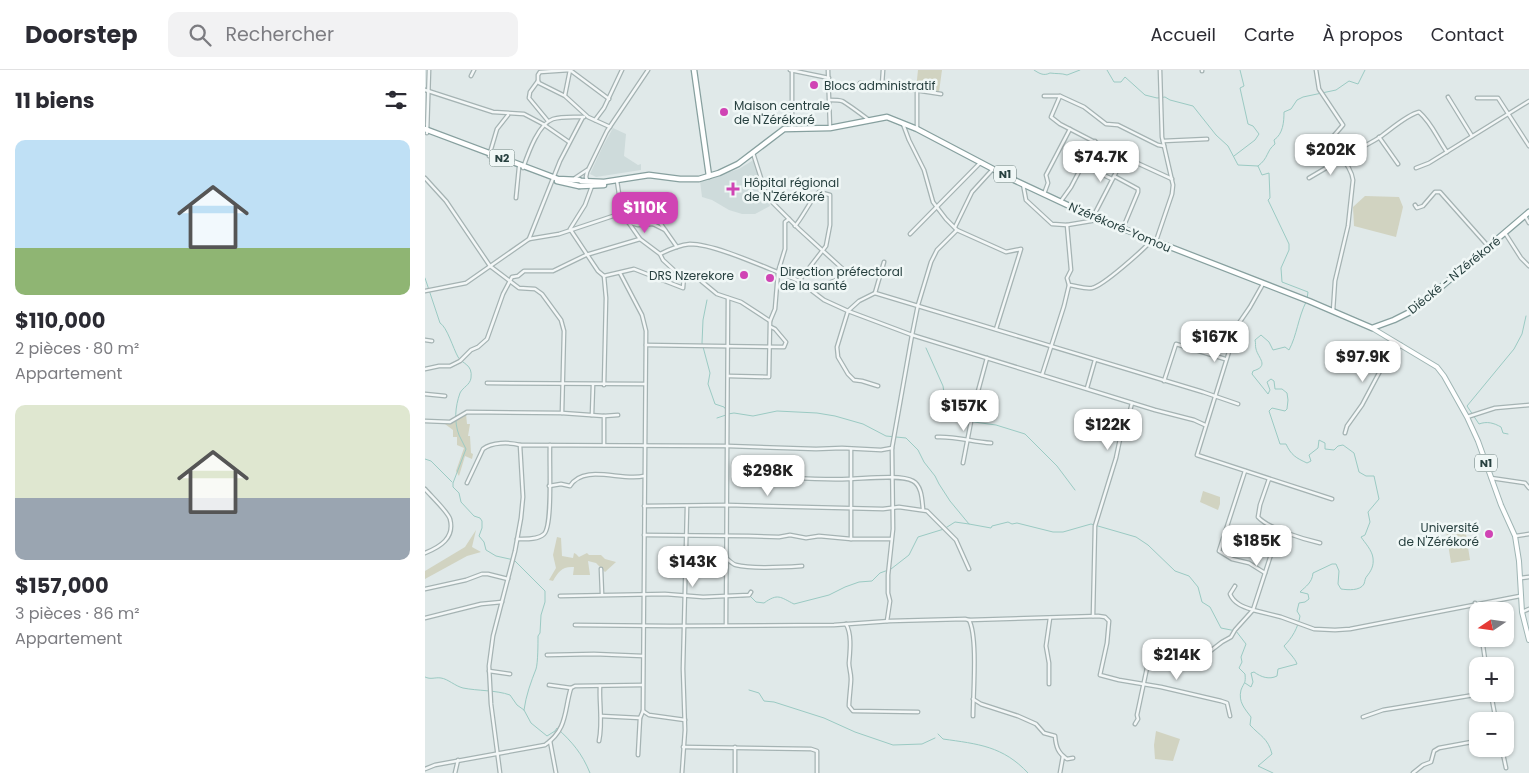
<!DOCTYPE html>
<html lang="fr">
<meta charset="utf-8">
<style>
body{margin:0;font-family:Poppins,sans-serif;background:#f2f2f3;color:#2b2b33;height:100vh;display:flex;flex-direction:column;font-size:19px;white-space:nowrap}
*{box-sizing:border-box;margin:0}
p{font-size:16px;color:#7c7c81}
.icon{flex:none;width:28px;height:28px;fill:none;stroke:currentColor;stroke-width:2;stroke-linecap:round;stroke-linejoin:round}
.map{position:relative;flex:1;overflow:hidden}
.sheet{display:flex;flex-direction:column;background:#fff;width:425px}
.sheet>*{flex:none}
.needle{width:32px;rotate:257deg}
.fabs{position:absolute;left:1044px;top:532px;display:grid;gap:10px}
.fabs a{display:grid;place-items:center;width:45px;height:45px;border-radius:10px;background:#fff;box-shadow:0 1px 4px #0004;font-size:25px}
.price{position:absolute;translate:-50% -42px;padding:0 11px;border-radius:10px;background:#fff;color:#222;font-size:16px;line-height:32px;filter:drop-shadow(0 1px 2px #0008)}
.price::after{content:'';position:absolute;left:50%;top:30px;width:15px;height:11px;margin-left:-8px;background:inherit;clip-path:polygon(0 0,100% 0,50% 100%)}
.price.active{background:#d044b4;color:#fff}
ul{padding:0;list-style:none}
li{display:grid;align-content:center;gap:10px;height:265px;padding:0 15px}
li span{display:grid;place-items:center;height:155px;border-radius:10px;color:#555}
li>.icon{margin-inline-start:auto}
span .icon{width:90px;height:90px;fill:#fffc;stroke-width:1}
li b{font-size:21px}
h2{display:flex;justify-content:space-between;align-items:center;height:60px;padding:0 15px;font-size:21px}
header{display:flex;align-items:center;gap:30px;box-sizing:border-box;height:70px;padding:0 25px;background:#fff;border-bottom:1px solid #e1e1e2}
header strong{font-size:24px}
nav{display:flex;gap:28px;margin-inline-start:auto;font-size:18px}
.search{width:350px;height:45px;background:#f2f2f3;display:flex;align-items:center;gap:12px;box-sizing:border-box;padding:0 18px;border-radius:10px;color:#7c7c81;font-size:19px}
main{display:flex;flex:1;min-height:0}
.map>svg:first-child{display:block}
.built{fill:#cedbdb}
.green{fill:#d1d3c1}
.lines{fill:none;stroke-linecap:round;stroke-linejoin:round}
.stream{stroke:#9bcac3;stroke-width:1}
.minor-casing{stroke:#a5b3b3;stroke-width:5}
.major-casing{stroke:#9fb5b4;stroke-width:6}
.highway-casing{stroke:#87a09f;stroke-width:7}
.minor{stroke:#f3f7f7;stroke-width:2.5}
.major{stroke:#fff;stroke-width:4}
.highway{stroke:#fff;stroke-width:4.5}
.poi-dot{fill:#d044b4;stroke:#f0f7f6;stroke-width:2}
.labels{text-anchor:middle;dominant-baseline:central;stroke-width:5;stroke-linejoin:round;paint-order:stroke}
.shield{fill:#f0f7f6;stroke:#647877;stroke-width:1}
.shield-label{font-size:11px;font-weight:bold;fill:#284140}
.poi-label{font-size:12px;fill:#284140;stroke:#f0f7f6;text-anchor:start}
.street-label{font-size:12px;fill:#284140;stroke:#f0f7f6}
</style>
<header>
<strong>Doorstep</strong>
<div class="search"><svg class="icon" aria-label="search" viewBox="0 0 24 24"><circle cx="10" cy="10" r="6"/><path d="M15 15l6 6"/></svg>Rechercher</div>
<nav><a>Accueil</a><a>Carte</a><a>À propos</a><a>Contact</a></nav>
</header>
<main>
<section class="sheet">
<h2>11 biens<svg class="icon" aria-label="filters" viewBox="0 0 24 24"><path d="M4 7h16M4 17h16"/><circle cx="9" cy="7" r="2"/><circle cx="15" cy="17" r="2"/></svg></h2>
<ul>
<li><span style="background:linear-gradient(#bfe0f5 70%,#8fb573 0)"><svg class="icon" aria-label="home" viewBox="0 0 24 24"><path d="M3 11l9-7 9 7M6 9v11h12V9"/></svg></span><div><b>$110,000</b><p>2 pièces · 80 m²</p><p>Appartement</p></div></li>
<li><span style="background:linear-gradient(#dfe7d0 60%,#9aa5b1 0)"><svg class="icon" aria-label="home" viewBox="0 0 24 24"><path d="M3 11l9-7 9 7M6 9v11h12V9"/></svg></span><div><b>$157,000</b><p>3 pièces · 86 m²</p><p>Appartement</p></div></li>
</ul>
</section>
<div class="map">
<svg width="1104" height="703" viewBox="0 0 1104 703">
<rect width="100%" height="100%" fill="#e0e9e9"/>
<g class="built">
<polygon points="188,58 201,64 199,86 213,95 216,94 216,100 171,107 165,104 178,76"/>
<polygon points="330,89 345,136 330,144 317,144 304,140 287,130 277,127 275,111 314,99"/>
</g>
<g class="green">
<polygon points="493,0 517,0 514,22 491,19"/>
<polygon points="940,126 974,127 978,137 971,167 929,156 928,137"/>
<polygon points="41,344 42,354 45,354 43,366 45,366 46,383 48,384 47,389 40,386 34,406 31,401 39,378 32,375 32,367 28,367 28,360 20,354 29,352"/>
<polygon points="778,421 795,427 795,434 793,440 775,432"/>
<polygon points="1040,458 1045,490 1026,493 1021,461"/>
<polygon points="51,460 47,477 56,482 42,486 0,509 0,501 40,477"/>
<path d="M132 467 136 468 137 486 148 488 149 483 151 484 154 487 162 483 164 485H176L180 489 191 492 180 502 171 493 163 491 165 505H148L149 497C137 496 133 502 128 511L124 510 131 498 128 485Z"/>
<polygon points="731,661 755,669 748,691 730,689 729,675"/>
</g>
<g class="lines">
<g class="stream">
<path d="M609 0C615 4 619 6 625 3 632 4 636 3 642 5L655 0"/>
<polyline points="682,0 689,12 696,12 700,7 720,25 732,28 740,27 745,30 768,36 791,65 803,76 813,95 833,96 837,105 844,103 845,128 843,130 864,174 864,180 856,198 857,212 883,222 882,229"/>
<polyline points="809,86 830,70 834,64 828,56 823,54 815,18 819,16 815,0"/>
<path d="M833 96C844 88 841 81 850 74L849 70C858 64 859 52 859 42L866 39 872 30 878 27 911 20 924 11 933 14 940 0"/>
<path d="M0 208 15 253C22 257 28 278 33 287 37 294 48 294 46 308 45 315 38 317 35 323 30 337 29 352 34 365 36 370 39 374 41 379L28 413V417L34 423 36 432 49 446 55 448 57 451V458L54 466 59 472 61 480 71 486 89 490 120 521V532L116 545 115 563 113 566C113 573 113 593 111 599 106 612 101 625 99 640"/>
<polyline points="282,230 278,250 277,273 285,303 283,314 290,334 299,337 302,341"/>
<polyline points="501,278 518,316 521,335 528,344 549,352 571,355 600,364 632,396 650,420"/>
<path d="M303 344 309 343 328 346 352 341 392 343 410 346 438 354 461 366 481 368 493 380 499 392 510 406 514 414 525 431 544 454 566 458 567 456 583 452 587 454 592 453 628 462H638L666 454 711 467 723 475 750 501 764 506 773 517 777 532 785 537 796 558 811 561 821 574 816 587 817 592 814 598 820 604C821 614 819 612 816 620 813 632 820 639 826 647L825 655C835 666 843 668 847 684L833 696 848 703"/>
<polyline points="292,348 301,345"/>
<path d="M1083 364 1078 363 1076 357C1069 353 1062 351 1054 354L1042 336 1089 279 1097 264 1101 246"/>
<polyline points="0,389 6,391 27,412"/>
<path d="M317 527 325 526 331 532 339 533C353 523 355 527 369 534L404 525 420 517 434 512 447 511 455 503 466 499 484 485 493 467 519 459 530 452 544 454"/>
<path d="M0 607C6 610 10 607 16 608 23 609 30 616 38 618 53 621 71 620 85 625L92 635 99 640 106 653 122 666 130 661 132 658C147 672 157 683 165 703"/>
<path d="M820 613 826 617 828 612 826 603 829 602C836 607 844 610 852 606L853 599 872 594C870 588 863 582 859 576 867 568 873 558 875 546L872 541 874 533 880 532 884 529 883 524 875 522C881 516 887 513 888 503L907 494H911L914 501 913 514 916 519C923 520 935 521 939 514 940 511 940 508 942 506 946 501 949 496 948 488 947 480 940 473 936 467L940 465 945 452 943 442 954 429 949 406H941L934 402 929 383 918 375 913 376 909 380 900 379V373L894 370 893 378 884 385 886 391 882 393C871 388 866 385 861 374H855L844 341 847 338 860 341 862 339 863 330 862 323 857 319H850L849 311 846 309 842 312 845 320 843 324 827 304 828 301C845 296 833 288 831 279 830 276 831 273 830 270L836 265 844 272 848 280 860 277 864 280C872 265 873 248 881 232"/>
<polyline points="324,620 334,623 339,631 349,632 399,648 430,662 468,675 497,674 510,668"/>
<path d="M513 664 518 669C553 674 578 676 603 703"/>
</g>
<defs>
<g id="minor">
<polyline points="365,0 404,8"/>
<polyline points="403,0 405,58"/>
<polyline points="777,0 777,1"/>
<path d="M891 0 894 19 918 55 906 69C910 84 926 94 928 110L923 156 910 211 908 241"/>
<polyline points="46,6 49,0"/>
<polyline points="113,11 105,22 104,28 123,51"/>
<polyline points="435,13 457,15 516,24"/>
<polyline points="457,15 458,0"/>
<polyline points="0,20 68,42 99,44 118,54 144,72"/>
<polyline points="140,25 145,0"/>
<polyline points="619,26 635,26 659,37 681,54 693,55 733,75 739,76"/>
<polyline points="635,26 626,47 635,54 699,87 747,109"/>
<polyline points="1023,27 1047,66"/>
<polyline points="1052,28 1073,28 1104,76"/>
<polyline points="184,29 145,0 115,2 113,5 113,11 114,13 140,26 163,47 185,57"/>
<path d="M405 30C408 30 414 30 417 31 421 33 440 47 444 50"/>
<polyline points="170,50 179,38 197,0"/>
<polyline points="478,54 484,70 499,100 508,132 521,149 532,160 581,182 596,179 571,259"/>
<polyline points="367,58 367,0"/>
<polyline points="492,59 492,21"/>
<polyline points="2,63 4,0"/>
<polyline points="954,67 973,94"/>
<polyline points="738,71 782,69"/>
<polyline points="328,83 342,127 374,159 420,201 411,210 397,216"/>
<polyline points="64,86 72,59 83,45"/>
<path d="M917 87C929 81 943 75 955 67 965 60 983 44 994 42 1007 53 1012 68 1022 82"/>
<polyline points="657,95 687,109"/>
<path d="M98 98C103 84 113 54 128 49 137 46 149 47 159 47"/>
<polyline points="991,98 1004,93 1104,31"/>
<polyline points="689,106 713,119 713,122 698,158"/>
<polyline points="0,108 21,131 65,196 94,218 110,219 117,224 136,250 139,261 137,343"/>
<polyline points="150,108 162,100"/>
<polyline points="884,108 918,88"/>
<polyline points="162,110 161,107 162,102 182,61 223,0"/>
<polyline points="192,111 197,143 215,169 235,184 238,190 251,202 257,205 269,207 275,210 292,224 316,232 345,251"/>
<polyline points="598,114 601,130 627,154 642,155 672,150"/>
<polyline points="167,116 160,135 145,159 173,201 179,206 209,199 258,218 259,206"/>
<polyline points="619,124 623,113 621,105 645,59"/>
<polyline points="91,128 94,97"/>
<polyline points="636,131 646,117 670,71"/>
<polyline points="990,135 992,138 998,136 1010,122 1015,122 1063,176"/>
<polyline points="226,140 252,177"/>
<polyline points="1100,146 1104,153"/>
<polyline points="668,147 699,87"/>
<polyline points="203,152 213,155 228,154 232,148"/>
<polyline points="228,154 240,160"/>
<path d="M370 156C378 147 387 127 394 122L405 125V155L401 176 374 211"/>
<polyline points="530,157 547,122 568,99"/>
<polyline points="1080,163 1096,188 1104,196"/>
<polyline points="485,164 555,93"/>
<polyline points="104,169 135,91 158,47"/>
<polyline points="731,171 747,124 748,115 737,67 735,0"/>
<path d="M235 184C245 179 254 175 265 174 290 174 341 198 365 207L374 211 399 230 423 241 487 265 730 340 769 350 780 355"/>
<polyline points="195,203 217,245 221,261 218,641 215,648 213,685"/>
<polyline points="179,206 181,228 179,315"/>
<polyline points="838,214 825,237 812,256 772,385 907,429"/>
<path d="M644 215C652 216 659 219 667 218 678 216 718 180 726 171"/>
<polyline points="0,221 41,213 104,169 134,164 197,143"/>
<polyline points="450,223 459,192"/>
<polyline points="0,270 7,271"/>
<polyline points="221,275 359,277 361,272 350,259 346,257"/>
<polyline points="0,299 14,296 25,296 35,291 46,280 53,277 62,269 78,224 87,207 93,206 99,201 128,201 161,185 215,169"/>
<polyline points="617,305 639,236 644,215 642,208 646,200 642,155"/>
<polyline points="304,306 344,307 345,251 350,239 353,202 360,179 360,152 364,149"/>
<polyline points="739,311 751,274 800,289"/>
<polyline points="62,313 220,314"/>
<polyline points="453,316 437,311 429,310 423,304 413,287 412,277 423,241 434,231 450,223 778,322 813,334"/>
<polyline points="662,318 670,290"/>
<polyline points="0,324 20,326"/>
<polyline points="167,345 168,315"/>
<polyline points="179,346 193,345"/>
<polyline points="1042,347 1070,338 1104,335"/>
<polyline points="0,351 25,352 42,342 137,343 179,346 179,375"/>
<polyline points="920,363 922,356 937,335 962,288 976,275"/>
<path d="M512 367C530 366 548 372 566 373"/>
<polyline points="538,393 549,336 562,288"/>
<polyline points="820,401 794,481 807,489 824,493 840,503"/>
<path d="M345 407C371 408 397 410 423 409 437 409 476 404 488 411 497 416 497 430 498 439"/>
<polyline points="1066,408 1100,413 1104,418"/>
<path d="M844 409 835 435 833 447C844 459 878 469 895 473"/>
<path d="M42 413 58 379C67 372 84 372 95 375"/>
<path d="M124 416 136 414 145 416C159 393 197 412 219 406"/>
<path d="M0 419C6 426 23 442 25 449 30 468 15 477 0 483"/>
<polyline points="219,436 302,435 458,439 474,437 502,441 531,470 544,499"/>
<polyline points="854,460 828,540 856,547 889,559 910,560 925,559 1095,526"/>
<polyline points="219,465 324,466 354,467 365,465 381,468 394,466 426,469 466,469"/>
<polyline points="1091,466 1104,464"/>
<path d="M92 469C100 469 113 470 119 464 128 456 124 391 125 375"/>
<polyline points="426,469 426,379"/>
<path d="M301 488C304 490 307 494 311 495 326 499 362 497 377 496"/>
<polyline points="176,499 177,524"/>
<polyline points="1096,508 1104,507"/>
<polyline points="0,519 41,510 57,504 63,504 83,509"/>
<polyline points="135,526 240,524 278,527 324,525 326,522"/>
<polyline points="1050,533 1052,545"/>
<polyline points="1097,542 1104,539"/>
<polyline points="668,546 670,456 691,388 695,369 700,360 707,333"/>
<polyline points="0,548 56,534 77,532"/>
<path d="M544 550C553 567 548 625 548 646"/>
<polyline points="462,551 465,531 463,523 463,505 468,459 467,378 487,265 493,235 506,192 512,180 532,160"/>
<path d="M421 554C427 564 425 581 424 593 424 598 426 603 426 609 426 615 424 629 424 636L428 641 493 642"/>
<polyline points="150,555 245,556 409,555 465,551 540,549 544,550 673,546 680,547 684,551 682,573 675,605 694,610 736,617 796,631 802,633 805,646"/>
<polyline points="301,555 303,228"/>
<polyline points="1057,569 1061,596"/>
<polyline points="122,585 169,584 218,586"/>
<path d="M723 596 751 591 766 593 774 585 784 582 797 572 806 567 810 560 828 540C819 537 809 534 805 524L810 516"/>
<polyline points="64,601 85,604"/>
<polyline points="624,614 624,593 621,576 625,548"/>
<polyline points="124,615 146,618 150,616 217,615"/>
<polyline points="1066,624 1071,651"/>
<path d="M548 629 556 634 593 646 611 654 619 663 630 666C631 677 633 683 642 689L648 688"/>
<polyline points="218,641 224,645 260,650"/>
<polyline points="176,646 215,648"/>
<polyline points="938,647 958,640 1055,624"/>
<polyline points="710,654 713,649 712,645 726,579"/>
<polyline points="125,671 131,703"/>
<path d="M174 671C178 652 174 634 175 616"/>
<polyline points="258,677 386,679 392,681 392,703"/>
<polyline points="1077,679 1081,698"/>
<path d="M0 699 10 695 120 675C143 659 139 640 146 618"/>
<polyline points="30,703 33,690"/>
<polyline points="75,703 66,634 64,596 68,566 90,481 96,448 98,427 95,375 303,376 391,379 417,378 456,380 467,378"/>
<polyline points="257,703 260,660 258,599 262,437"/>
<polyline points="310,703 310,677"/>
<polyline points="635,703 638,686"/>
<polyline points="988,703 998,695 1006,692 1009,681 1014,678 1052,671"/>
</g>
<polyline id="major" points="947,258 1012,297 1019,306 1042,347 1053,371 1076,435 1090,466 1094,491 1097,542 1104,570"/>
<g id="highway">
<polyline points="269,0 284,106"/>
<polyline points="0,59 133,109 154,110"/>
<polyline points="132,111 154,116"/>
<polyline points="156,111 179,112 224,105 255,109 274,109 294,103 313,94 359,59 405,58 462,47 492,59 589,110 668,147 884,231 947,258 969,250 989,240 1104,142"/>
<polyline points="155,116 179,115"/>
</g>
</defs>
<use href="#minor" class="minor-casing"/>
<use href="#major" class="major-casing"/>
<use href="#highway" class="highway-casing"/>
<use href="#minor" class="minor"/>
<use href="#major" class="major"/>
<use href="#highway" class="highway"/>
</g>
<g class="poi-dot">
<circle cx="389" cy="15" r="5"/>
<circle cx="299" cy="42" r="5"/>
<path d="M305.5 111.5h5v5h5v5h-5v5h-5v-5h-5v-5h5z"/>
<circle cx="319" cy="205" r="5"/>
<circle cx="345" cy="208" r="5"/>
<circle cx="1064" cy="464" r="5"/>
</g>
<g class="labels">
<g class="shield">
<rect x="64.5" y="79.5" width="25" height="17" rx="4"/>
<rect x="569" y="95.5" width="22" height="17" rx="4"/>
<rect x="1050" y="384.5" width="22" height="17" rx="4"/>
</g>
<g class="shield-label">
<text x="77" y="88">N2</text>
<text x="580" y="104">N1</text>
<text x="1061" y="393">N1</text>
</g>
<g class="poi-label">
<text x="399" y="15">Blocs administratif</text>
<text x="309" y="35">Maison centrale<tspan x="309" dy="14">de N'Zérékoré</tspan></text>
<text x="319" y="112">Hôpital régional<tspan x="319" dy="14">de N'Zérékoré</tspan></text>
<text x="355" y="201">Direction préfectoral<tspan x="355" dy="14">de la santé</tspan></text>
<text x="309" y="205" text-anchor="end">DRS Nzerekore</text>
<text x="1054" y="457" text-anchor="end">Université<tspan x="1054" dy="14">de N'Zérékoré</tspan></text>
</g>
<g class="street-label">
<text transform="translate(695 157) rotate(23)">N'zérékoré-Yomou</text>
<text transform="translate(1029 205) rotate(-39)">Diécké - N'Zérékoré</text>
</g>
</g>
</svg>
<div class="fabs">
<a><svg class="needle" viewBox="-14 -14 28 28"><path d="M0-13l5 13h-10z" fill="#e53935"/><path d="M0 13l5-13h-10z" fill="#7c7c81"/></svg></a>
<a>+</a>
<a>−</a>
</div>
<b class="price" style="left:906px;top:106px">$202K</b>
<b class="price" style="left:676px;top:113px">$74.7K</b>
<b class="price active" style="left:220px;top:164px">$110K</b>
<b class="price" style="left:790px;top:293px">$167K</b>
<b class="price" style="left:938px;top:313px">$97.9K</b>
<b class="price" style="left:539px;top:362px">$157K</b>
<b class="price" style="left:683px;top:381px">$122K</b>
<b class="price" style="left:343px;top:427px">$298K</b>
<b class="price" style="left:832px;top:497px">$185K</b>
<b class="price" style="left:268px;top:518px">$143K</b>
<b class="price" style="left:752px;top:611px">$214K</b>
</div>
</main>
